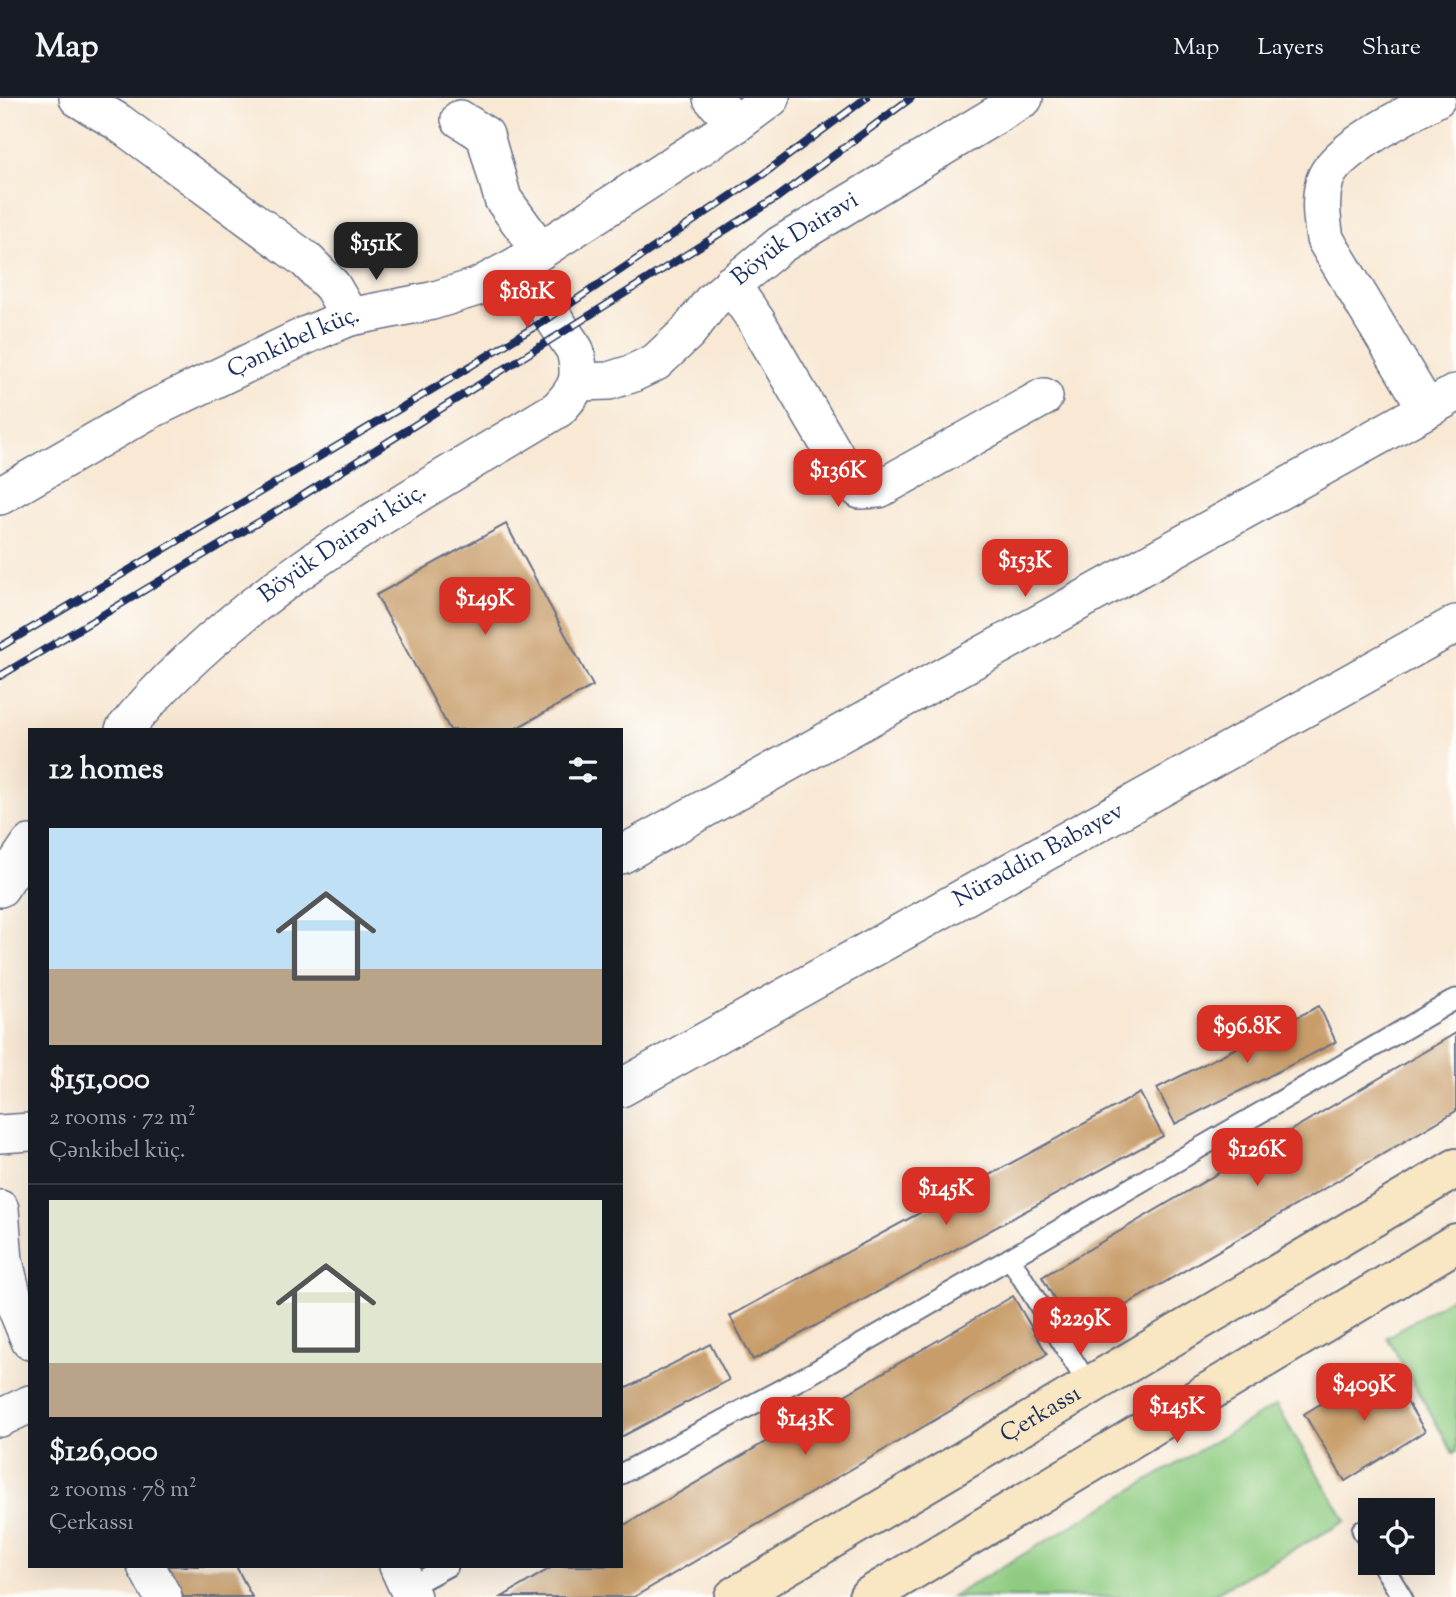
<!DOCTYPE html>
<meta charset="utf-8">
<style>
body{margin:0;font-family:"Sorts Mill Goudy",serif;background:#242831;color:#f1f3f6;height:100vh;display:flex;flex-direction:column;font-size:26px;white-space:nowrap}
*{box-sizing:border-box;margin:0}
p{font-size:23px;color:#9ea1a6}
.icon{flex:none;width:38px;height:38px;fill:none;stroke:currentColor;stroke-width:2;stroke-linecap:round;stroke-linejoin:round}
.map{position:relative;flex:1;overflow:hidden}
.drawer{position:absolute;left:28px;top:630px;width:595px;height:840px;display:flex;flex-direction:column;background:#171b24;border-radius:0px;box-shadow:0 7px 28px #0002}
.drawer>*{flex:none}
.buttons{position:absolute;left:1358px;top:1400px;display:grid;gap:14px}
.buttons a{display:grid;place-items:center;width:77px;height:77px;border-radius:0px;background:#171b24;box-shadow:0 7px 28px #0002;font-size:35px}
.price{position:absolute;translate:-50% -60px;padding:0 16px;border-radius:14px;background:#d93025;color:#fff;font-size:23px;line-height:46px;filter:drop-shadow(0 2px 4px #0008)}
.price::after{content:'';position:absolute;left:50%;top:42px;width:21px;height:16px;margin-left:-10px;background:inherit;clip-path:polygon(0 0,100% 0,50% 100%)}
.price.on{background:#222;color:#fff}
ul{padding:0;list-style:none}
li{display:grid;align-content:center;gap:14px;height:371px;padding:0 21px}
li+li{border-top:2px solid #363941}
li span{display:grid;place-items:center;height:217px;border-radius:0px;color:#555}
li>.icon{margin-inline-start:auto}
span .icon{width:126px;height:126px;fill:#fffc;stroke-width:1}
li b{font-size:30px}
h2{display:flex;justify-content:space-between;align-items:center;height:84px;padding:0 21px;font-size:30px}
header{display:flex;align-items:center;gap:42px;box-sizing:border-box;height:98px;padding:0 35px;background:#171b24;border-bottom:2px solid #363941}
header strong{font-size:33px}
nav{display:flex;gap:38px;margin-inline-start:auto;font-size:24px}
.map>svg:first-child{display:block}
.green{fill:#8fcc82;stroke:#557e70;stroke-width:2}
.building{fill:#c89d6a}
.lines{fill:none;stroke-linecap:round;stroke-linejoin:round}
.lane-casing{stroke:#687087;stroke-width:23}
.street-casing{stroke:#687087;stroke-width:40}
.secondary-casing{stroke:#687087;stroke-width:42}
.lane{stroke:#fff;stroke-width:19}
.street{stroke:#fff;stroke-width:37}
.secondary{stroke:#f9e7c3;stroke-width:38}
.rail-casing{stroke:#1b2f5e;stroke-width:8}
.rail{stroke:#fdfcf7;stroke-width:5;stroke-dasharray:16;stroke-linecap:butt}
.labels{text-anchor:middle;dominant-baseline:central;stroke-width:5;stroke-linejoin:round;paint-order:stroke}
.street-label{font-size:24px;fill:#1b2f5e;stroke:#fdfcf7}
</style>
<header>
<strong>Map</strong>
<nav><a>Map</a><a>Layers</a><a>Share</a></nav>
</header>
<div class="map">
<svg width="1456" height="1499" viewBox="0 0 1456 1499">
<rect width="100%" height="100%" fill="#fdfcf7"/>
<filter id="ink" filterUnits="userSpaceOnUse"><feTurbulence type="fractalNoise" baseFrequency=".0143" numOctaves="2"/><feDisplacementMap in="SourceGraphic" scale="14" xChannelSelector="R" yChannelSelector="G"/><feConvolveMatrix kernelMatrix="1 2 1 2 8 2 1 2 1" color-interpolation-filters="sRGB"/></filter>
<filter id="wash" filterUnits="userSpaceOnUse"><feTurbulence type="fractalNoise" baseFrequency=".00686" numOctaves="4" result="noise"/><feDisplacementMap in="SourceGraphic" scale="28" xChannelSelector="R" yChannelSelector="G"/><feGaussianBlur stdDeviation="1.57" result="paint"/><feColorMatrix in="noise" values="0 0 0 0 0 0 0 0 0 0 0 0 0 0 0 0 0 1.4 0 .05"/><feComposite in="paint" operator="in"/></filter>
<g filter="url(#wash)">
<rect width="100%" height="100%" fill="#f8e8d4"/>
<g class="green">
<polygon points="1456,1197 1456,1354 1453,1355 1387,1239"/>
<polygon points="1276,1307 1346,1423 1208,1499 951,1499"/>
</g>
<g id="blocks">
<g class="building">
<polygon points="506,426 593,588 513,632 450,632 376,497"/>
<polygon points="1319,908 1336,944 1175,1026 1157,990"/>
<polygon points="1456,935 1456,1013 1075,1237 1042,1179"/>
<polygon points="1140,995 1163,1038 753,1262 730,1218"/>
<polygon points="1013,1198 1047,1256 634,1499 502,1499 554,1468 621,1468 621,1429"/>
<polygon points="710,1246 729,1282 621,1339 621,1293"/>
<polygon points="1384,1267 1425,1333 1345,1383 1304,1316"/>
<polygon points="167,1468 236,1468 252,1499 183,1499"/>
</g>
</g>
</g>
<g filter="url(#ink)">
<use href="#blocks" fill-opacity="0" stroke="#687087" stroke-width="2"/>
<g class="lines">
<defs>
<g id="lane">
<polyline points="1010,1160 1089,1288"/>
<polyline points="621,1376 812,1275 1456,901"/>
<polyline points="1362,1432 1370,1446"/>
<polyline points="1381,1465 1402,1499"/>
<polyline points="407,1490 448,1468"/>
</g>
<g id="street">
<polyline points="78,0 118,24 306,162 332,188 350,219"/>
<polyline points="712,0 736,26"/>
<polyline points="460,21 485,37 503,101 540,152"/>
<polyline points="731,186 757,224 849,381 860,392 879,391 1044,299"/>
<path id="s1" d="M579 284 609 283 631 276 656 264 688 234 712 203 780 147 1024 0"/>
<path d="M1427 311 1325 141C1322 121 1319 102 1325 82 1335 51 1409 16 1437 0"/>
<path id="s2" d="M0 398 146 314 309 236 350 219 432 203 477 189 518 167 736 26 771 0"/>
<path id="s3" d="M124 632C234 496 410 401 558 311 578 290 582 281 575 252L518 167"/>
<polyline points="621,757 1456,295"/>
<polyline points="0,790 30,746"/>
<path id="s4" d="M621 990 1456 526"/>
<polyline points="0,1036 30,1034"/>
<polyline points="0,1111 4,1163 14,1204 30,1243"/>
<polyline points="0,1320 30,1306"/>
<polyline points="146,1468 163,1499"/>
<polyline points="398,1468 412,1499"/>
</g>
<g id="secondary">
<path id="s5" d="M734 1499 1456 1070"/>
<polyline points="868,1499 1456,1145"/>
</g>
</defs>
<use href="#lane" class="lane-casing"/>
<use href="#street" class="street-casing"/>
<use href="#secondary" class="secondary-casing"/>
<use href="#lane" class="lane"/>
<use href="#street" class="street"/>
<use href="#secondary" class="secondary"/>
<defs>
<g id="rail">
<polyline points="0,549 448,282 552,218 762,77 866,0"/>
<polyline points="0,578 294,403 778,99 911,0"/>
</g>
</defs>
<use href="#rail" class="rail-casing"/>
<use href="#rail" class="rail"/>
</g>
</g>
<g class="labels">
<g class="street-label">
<text stroke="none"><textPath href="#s1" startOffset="268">Böyük Dairəvi</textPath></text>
<text stroke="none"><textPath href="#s2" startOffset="332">Çənkibel küç.</textPath></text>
<text stroke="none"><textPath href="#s3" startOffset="289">Böyük Dairəvi küç.</textPath></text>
<text stroke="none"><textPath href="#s4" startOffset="478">Nürəddin Babayev</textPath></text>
<text stroke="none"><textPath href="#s5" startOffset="357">Çerkassı</textPath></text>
</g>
</g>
</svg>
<div class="buttons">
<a><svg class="icon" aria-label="locate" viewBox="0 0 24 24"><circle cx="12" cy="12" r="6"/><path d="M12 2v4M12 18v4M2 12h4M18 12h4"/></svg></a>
</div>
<b class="price on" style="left:376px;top:184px">$151K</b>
<b class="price" style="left:527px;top:232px">$181K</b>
<b class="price" style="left:838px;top:411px">$136K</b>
<b class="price" style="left:1025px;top:501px">$153K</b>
<b class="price" style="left:485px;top:539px">$149K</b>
<b class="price" style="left:1247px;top:967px">$96.8K</b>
<b class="price" style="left:1257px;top:1090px">$126K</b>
<b class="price" style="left:946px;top:1129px">$145K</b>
<b class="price" style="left:1080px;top:1259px">$229K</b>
<b class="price" style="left:1364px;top:1325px">$409K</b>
<b class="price" style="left:1177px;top:1347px">$145K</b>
<b class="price" style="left:805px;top:1359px">$143K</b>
<section class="drawer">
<h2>12 homes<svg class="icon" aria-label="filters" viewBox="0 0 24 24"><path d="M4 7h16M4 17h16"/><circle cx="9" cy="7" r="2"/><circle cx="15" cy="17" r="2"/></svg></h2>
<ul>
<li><span style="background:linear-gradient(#bfe0f5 65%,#b9a48a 0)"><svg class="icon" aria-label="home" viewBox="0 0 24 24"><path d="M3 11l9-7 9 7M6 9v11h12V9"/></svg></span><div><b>$151,000</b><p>2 rooms · 72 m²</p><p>Çənkibel küç.</p></div></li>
<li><span style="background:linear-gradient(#dfe7d0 75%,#b9a48a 0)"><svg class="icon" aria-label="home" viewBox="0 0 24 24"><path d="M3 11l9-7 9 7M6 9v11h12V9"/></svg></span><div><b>$126,000</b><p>2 rooms · 78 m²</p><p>Çerkassı</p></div></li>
</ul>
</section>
</div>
